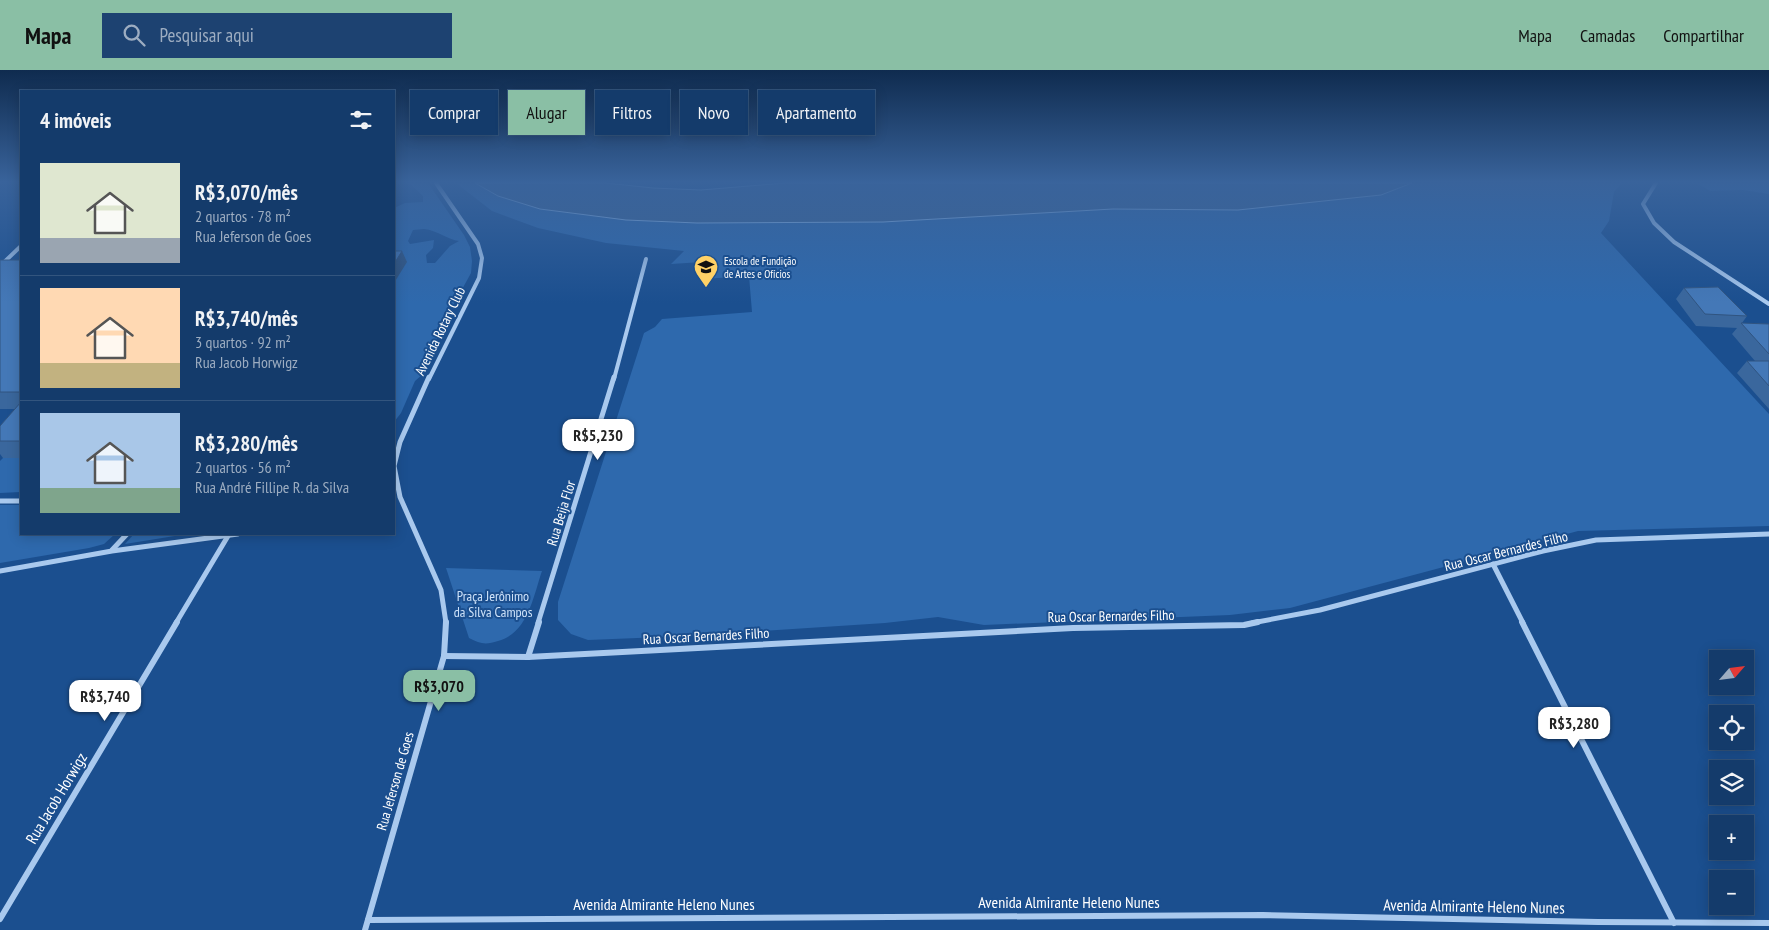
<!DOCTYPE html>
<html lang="pt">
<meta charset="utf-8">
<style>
body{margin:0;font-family:"PT Sans Narrow",sans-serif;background:#1d4271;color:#f1f3f6;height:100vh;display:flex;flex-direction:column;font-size:19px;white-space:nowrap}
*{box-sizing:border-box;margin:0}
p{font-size:16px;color:#9dadc1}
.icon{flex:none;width:28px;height:28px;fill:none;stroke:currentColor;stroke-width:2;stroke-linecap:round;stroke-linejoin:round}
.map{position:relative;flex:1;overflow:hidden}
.panel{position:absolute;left:20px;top:20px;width:375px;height:445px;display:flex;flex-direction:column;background:#143b6b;border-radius:0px;box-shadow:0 2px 12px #0003,0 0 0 1px #33557e}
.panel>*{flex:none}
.hud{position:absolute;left:410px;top:20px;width:475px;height:45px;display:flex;gap:10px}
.needle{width:32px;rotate:62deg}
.fabs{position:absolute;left:1709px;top:580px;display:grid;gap:10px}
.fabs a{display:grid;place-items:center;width:45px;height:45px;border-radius:0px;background:#143b6b;box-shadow:0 2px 12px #0003,0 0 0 1px #33557e;font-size:25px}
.price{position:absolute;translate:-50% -42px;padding:0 11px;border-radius:10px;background:#fff;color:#222;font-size:16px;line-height:32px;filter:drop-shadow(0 1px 2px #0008)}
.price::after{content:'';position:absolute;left:50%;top:30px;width:15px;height:11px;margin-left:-8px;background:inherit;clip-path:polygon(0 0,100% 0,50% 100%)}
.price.selected{background:#8abfa5;color:#111}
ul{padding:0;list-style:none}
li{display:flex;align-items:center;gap:15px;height:125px;padding:0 20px}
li+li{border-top:1px solid #33557e}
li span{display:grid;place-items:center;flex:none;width:140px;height:100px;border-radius:0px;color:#555}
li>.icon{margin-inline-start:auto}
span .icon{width:60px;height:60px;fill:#fffc;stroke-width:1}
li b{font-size:21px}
h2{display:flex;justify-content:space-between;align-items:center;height:60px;padding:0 20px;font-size:21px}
.pill{padding:0 18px;border-radius:0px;background:#143b6b;box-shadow:0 2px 12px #0003,0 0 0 1px #33557e;font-size:18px;line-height:45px}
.pill.selected{background:#8abfa5;color:#111}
header{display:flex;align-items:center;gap:30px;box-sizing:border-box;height:70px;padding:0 25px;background:#8abfa5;color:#111}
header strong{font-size:24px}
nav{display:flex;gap:28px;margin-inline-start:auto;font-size:18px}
.search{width:350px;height:45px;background:#1d4271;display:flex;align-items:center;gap:12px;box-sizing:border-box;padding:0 18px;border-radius:0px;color:#9dadc1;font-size:19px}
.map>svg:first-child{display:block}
.green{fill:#2e69ad;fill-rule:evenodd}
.water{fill:#3c6290;stroke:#9cc4f0}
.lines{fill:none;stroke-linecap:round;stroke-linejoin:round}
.minor-far2{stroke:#a9c9ee;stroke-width:4}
.minor-far1{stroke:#a9c9ee;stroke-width:5}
.minor{stroke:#a9c9ee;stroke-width:6}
.wall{fill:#3a679d}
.shaded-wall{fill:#305480}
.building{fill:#4478b7;stroke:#305480}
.labels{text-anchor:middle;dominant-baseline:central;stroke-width:4;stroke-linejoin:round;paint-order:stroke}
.far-poi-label{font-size:11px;fill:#fff;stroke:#1b4f8f;text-anchor:start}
.street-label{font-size:14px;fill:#fff;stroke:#1b4f8f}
.park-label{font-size:14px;fill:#cfe3fa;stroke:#1b4f8f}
.near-street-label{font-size:16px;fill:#fff;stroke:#1b4f8f}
</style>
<header>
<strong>Mapa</strong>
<div class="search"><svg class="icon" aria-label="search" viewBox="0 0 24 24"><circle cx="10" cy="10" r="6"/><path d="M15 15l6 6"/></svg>Pesquisar aqui</div>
<nav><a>Mapa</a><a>Camadas</a><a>Compartilhar</a></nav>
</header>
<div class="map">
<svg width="1769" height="860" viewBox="0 0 1769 860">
<rect width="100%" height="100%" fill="#1b4f8f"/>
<g class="green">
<path d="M409 113H428L464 165 470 177 472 191 471 203 442 256 423 304 415 311 401 343 394 352V138L405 133 423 132V126ZM424 159C437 160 448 170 459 171L450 176 435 193H427L426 185 433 178 434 170 410 174 408 171 413 160Z"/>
<polygon points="456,113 475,113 498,126 540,139 626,150 697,153 883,152 1113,139 1238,140 1381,125 1412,113 1622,113 1614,122 1609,151 1601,163 1769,344 1769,456 1578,461 1290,538 1230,545 984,555 938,547 885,553 687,566 588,570 571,564 558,550 558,532 644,263 655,257 662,249 752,242 749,206 703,209 702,192 671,194 684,181 606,173 538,158 492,141"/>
<polygon points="1697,113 1769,113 1769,124 1743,120 1710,121"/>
<polygon points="3,388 21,388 21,422 0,423 0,391"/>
<polygon points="0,435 21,435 21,464 115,464 104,474 89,478 0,493"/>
<polygon points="134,464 187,464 125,474"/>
<path d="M446 498 542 501C533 527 528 563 498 571 486 575 480 574 469 568Z"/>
</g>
<polygon class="water" points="475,113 606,113 653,118 701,120 785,113 1412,113 1381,125 1238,140 1113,139 883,152 697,153 626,150 540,139 498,126"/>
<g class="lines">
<g class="minor-far2">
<polyline points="1656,113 1643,134 1654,153 1674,172 1769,234"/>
<polyline points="0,196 21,176"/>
<polyline points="429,309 479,208 482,188 478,174 436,113"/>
<polyline points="614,309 646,189"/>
</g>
<g class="minor-far1">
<polyline points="429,307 400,372 394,396 400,427 441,520 446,553"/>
<polyline points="0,431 21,431"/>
<polyline points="112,480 127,464"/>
<polyline points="1493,494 1523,553"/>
<polyline points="0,501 112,481 238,464"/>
<polyline points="176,553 228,466"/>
<polyline points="538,553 614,307"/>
<polyline points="1252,553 1320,540 1543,481 1596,470 1769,464"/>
</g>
<g class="minor">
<polyline points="1522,552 1674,853"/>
<polyline points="444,586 528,587 1073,558 1244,555 1258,552"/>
<polyline points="528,587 539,552"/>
<polyline points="0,849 177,552"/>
<polyline points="368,850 1263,845 1598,852 1769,853"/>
<polyline points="365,860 444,586 446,552"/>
</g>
</g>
<g class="wall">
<polygon points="0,190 21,190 21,388 3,388 0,384 0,356 15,339 0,339"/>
<polygon points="1684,218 1747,246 1742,253 1769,254 1769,339 1737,303 1747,291 1755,291 1732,264 1737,258 1696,256 1676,229"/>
</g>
<polygon class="shaded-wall" points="402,181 407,192 394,213 394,194"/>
<g class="building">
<polygon points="394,181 402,181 394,194"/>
<rect x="0" y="190" width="21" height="132"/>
<polygon points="1718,217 1747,246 1705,244 1684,218"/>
<polygon points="1741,253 1769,254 1769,284"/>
<polygon points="1747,291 1769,291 1769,316"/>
<polygon points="21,332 21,371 0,371 0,356"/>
</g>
<linearGradient id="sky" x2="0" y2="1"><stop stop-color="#0f2b4f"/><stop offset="0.48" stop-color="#39639b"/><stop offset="1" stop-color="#39639b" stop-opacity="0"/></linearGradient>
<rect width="1769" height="233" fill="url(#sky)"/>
<defs>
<symbol id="school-pin" viewBox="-11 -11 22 30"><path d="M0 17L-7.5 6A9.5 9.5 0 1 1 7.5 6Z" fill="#ffd166" stroke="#1b4f8f"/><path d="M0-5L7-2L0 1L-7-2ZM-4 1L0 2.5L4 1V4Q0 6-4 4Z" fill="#111"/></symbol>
</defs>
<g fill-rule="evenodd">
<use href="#school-pin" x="692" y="183" width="28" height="38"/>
</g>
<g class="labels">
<g class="far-poi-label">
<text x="724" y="191">Escola de Fundição<tspan x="724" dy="13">de Artes e Ofícios</tspan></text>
</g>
<g class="street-label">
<text transform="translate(440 261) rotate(-64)">Avenida Rotary Club</text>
<text transform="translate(561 443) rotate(-73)">Rua Beija Flor</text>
<text transform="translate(1506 481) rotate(-14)">Rua Oscar Bernardes Filho</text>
<text transform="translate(1111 546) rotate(-1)">Rua Oscar Bernardes Filho</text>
<text transform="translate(706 566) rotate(-3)">Rua Oscar Bernardes Filho</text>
<text transform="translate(395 711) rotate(-74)">Rua Jeferson de Goes</text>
</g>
<g class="park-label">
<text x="493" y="526">Praça Jerônimo<tspan x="493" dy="16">da Silva Campos</tspan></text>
</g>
<g class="near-street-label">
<text transform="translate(56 728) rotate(-59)">Rua Jacob Horwigz</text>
<text x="1069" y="832">Avenida Almirante Heleno Nunes</text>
<text x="664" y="834">Avenida Almirante Heleno Nunes</text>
<text transform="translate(1474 836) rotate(1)">Avenida Almirante Heleno Nunes</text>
</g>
</g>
</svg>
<div class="fabs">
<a><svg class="needle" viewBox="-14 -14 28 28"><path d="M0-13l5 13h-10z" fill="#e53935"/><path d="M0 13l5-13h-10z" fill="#9dadc1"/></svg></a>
<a><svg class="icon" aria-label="locate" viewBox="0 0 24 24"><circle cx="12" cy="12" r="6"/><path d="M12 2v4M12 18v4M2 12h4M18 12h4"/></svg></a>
<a><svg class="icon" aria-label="layers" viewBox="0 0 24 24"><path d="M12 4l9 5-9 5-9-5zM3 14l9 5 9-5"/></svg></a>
<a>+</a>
<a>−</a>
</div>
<b class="price" style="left:598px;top:391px">R$5,230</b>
<b class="price selected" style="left:439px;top:642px">R$3,070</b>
<b class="price" style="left:105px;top:652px">R$3,740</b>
<b class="price" style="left:1574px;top:679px">R$3,280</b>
<div class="hud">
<a class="pill">Comprar</a>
<a class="pill selected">Alugar</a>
<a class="pill">Filtros</a>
<a class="pill">Novo</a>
<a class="pill">Apartamento</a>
</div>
<section class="panel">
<h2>4 imóveis<svg class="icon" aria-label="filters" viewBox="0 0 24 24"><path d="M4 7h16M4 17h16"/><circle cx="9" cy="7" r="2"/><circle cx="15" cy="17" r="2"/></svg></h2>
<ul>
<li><span style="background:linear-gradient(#dfe7d0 75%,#9aa5b1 0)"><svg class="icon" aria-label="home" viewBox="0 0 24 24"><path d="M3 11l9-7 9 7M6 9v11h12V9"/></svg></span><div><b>R$3,070/mês</b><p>2 quartos · 78 m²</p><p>Rua Jeferson de Goes</p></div></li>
<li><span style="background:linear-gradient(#ffd9b3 75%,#c2b280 0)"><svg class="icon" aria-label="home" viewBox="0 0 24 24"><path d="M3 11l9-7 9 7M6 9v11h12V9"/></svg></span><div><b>R$3,740/mês</b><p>3 quartos · 92 m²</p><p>Rua Jacob Horwigz</p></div></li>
<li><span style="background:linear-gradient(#a9c7e8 75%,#7fa58c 0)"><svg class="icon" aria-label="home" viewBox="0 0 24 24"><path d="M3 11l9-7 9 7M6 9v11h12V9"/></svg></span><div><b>R$3,280/mês</b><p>2 quartos · 56 m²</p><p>Rua André Fillipe R. da Silva</p></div></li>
</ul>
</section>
</div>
